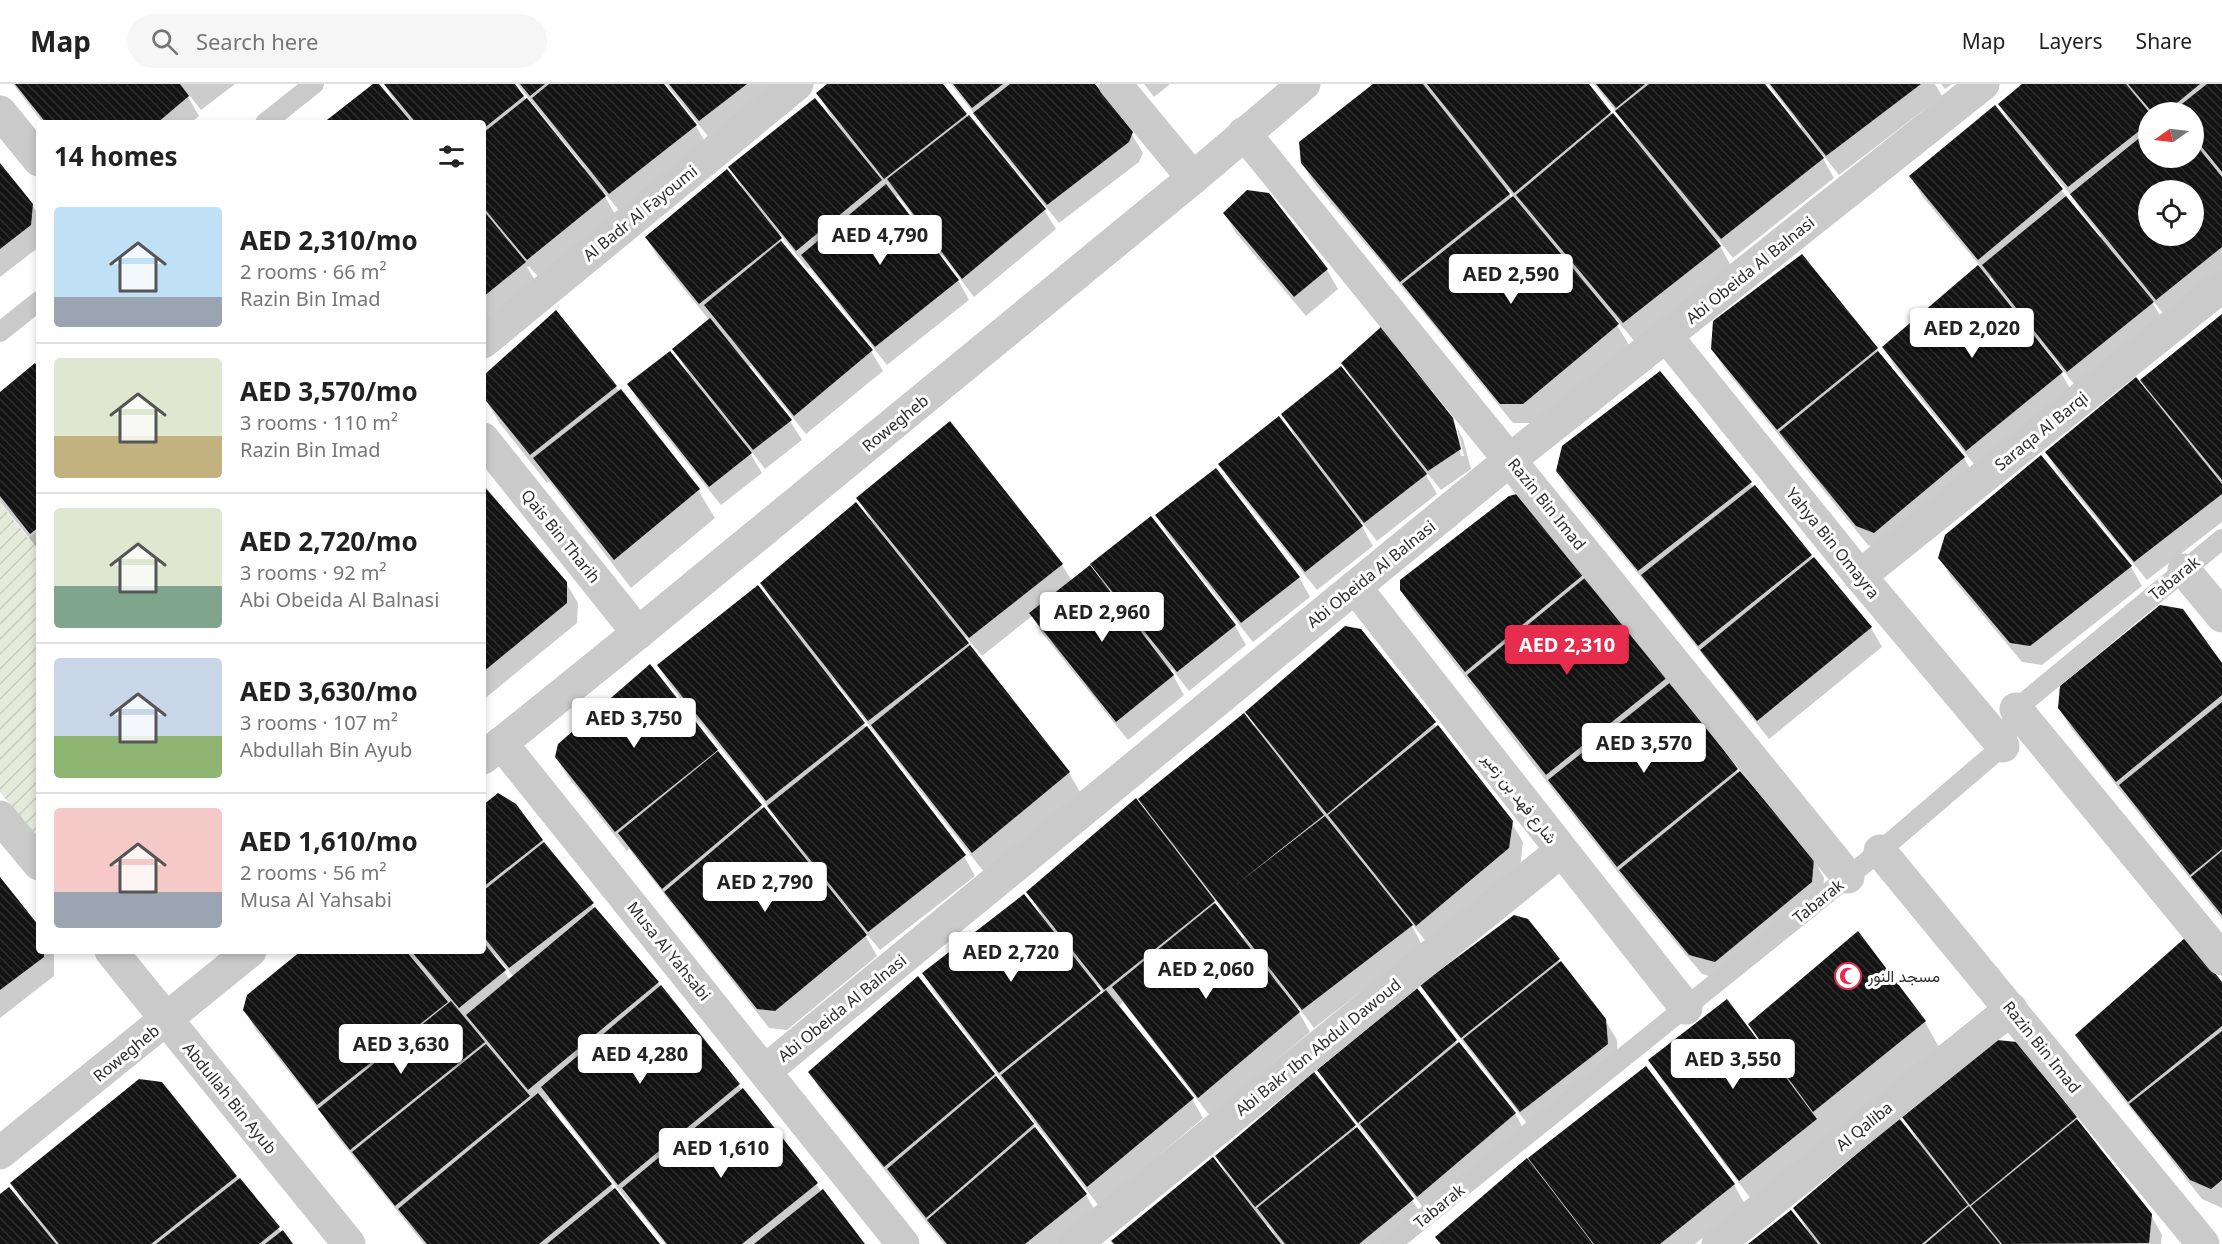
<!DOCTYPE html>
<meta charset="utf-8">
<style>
body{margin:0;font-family:"Noto Sans",Vazirmatn,sans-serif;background:#f6f6f6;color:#222;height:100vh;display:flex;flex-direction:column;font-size:22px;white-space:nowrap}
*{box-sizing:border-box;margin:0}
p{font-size:20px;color:#767676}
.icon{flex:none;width:33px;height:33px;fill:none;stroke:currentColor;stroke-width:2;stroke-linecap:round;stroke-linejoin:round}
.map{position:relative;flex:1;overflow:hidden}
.side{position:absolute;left:36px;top:36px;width:450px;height:834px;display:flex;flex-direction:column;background:#fff;border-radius:6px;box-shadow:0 3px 9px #0003}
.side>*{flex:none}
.needle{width:39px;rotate:256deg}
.tools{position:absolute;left:2138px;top:18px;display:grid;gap:12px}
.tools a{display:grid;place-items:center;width:66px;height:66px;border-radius:50%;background:#fff;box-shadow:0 3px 9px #0003;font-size:30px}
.price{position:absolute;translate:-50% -51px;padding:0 14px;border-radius:6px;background:#fff;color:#222;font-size:20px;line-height:39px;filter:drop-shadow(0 2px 3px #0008)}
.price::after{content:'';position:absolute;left:50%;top:36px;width:18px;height:14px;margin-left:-9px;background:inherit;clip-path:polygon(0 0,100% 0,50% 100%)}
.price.selected{background:#e72d4d;color:#fff}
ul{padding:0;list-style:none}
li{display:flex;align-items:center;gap:18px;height:150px;padding:0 18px}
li+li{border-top:2px solid #e0e0e0}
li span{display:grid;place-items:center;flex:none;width:168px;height:120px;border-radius:6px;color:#555}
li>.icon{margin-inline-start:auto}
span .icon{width:72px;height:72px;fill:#fffc;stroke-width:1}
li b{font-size:26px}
h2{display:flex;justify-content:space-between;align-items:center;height:72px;padding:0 18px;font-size:26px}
header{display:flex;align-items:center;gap:36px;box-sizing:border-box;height:84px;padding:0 30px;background:#fff;border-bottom:2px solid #e0e0e0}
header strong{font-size:28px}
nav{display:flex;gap:33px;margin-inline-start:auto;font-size:21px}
.search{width:420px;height:54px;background:#f6f6f6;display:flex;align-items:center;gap:15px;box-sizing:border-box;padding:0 21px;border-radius:33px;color:#767676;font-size:22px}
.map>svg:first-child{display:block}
.garden{fill:url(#garden-furrows)}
.shadow{fill:#0003;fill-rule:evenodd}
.building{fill:url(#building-back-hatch);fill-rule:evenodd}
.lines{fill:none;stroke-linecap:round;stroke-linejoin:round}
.service{stroke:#cacaca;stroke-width:20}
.minor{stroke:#cacaca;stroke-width:33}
.labels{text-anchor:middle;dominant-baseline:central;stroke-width:6;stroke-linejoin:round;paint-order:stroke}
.street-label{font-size:16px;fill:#2d2d2d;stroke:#fff}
.poi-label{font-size:16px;fill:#2d2d2d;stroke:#fff;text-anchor:start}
</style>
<header>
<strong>Map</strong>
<div class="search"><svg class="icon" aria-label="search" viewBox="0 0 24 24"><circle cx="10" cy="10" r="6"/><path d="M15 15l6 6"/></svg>Search here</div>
<nav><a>Map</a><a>Layers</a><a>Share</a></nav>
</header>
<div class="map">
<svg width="2222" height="1160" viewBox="0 0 2222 1160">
<defs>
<pattern id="garden-furrows" width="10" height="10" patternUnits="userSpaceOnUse" patternTransform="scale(1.5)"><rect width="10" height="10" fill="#e5ebdb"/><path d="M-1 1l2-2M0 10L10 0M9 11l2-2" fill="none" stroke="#c5cabc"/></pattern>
<pattern id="building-back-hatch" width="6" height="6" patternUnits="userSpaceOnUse" patternTransform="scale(1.5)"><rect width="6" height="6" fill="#141414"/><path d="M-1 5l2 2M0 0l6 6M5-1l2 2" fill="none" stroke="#2e2e2e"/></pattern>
</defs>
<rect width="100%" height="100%" fill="#fff"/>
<polygon class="garden" points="0,419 28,454 39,447 39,756 0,708"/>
<g class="shadow">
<polygon points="13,0 235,0 201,26 190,12 188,13 199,32 191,39 43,39"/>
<polygon points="376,0 392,17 394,16 384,0 513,0 582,85 584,83 517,0 662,0 696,42 707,61 621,129 604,108 603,109 616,132 539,194 529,182 527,183 536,198 483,241 483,39 325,39"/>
<polygon points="666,0 783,0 711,56"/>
<polygon points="829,0 941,0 1044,126 1056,145 974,213 898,112 895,114 958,196 969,216 887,281 810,184 808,185 780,150 778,151 787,167 871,267 883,287 806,350 751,282 748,284 790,337 802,356 765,385 752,368 750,369 762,389 721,421 640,320 629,301 688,288 674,265 710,237 658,173 646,153 741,102 730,83 832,34 818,9"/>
<polygon points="951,0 1093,0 1131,49 1143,69 1139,78 1059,139 986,49 977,33"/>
<polygon points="1144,0 1170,0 1154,13"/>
<path d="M1375 0H1587L1629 51 1630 50 1622 35 1594 0H1763L1799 45 1801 43 1768 0H1935L1942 12 1839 91 1824 72 1822 73 1834 94 1733 174 1718 155 1717 156 1731 182 1635 258 1616 235 1614 236 1629 261 1534 339H1513L1413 216 1314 99 1302 79ZM1508 105 1514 113 1512 115 1507 106Z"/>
<polygon points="1941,0 1952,0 1945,5"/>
<path d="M2024 0H2222V191L2168 235 2153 217 2152 218 2164 238 2079 306 2040 258 2038 259 2061 289 2072 308 1978 385 1895 283 1884 263 1980 182 1922 112 1911 93 2011 40 1999 20ZM2148 28H2193V74H2148ZM2034 67 2074 115 2083 130 2101 152 2099 154 2032 69ZM2148 106H2193V152H2148ZM1991 194 1997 203 1995 205 1988 196Z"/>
<polygon points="0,81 32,120 39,133 39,163 0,193"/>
<polygon points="1225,129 1327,186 1338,205 1306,232 1236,149"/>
<polygon points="1802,172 1964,374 1975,393 1886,467 1868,461 1724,284 1712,264"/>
<polygon points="2222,232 2222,438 2147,496 2058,388 2047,369 2150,311 2142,297"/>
<polygon points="1343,279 1452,337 1461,372 1464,372 1457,344 1463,355 1471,385 1441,406 1428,390 1426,391 1437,410 1377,457 1362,438 1360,439 1373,462 1317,506 1231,399 1220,380 1296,354 1283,330 1351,294"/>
<polygon points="39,286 39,466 0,418 0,310"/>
<polygon points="483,294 616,303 698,406 715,434 631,504 549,397 547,399 499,338 483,311"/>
<polygon points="1558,387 1750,399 1871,544 1882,563 1769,655 1651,505 1569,407"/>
<polygon points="483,400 566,499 578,519 577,539 483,616"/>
<polygon points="858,414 1062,481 1072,497 1100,493 1092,480 1151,434 1235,542 1246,561 1189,607 1172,585 1170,586 1184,611 1128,656 1042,549 1032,532 982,572 966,553 964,554 1069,689 1080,708 984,788 833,595 830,597 964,772 975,792 880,866 865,848 864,849 877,872 787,946 769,944 629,765 627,767 568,693 556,673 716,667 763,726 781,747 783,746 774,730 670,601 658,582 774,521 762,499 870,435"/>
<polygon points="1157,432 1299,493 1310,513 1253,558 1168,451"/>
<polygon points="1940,473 2131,483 2142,502 2042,581 2022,578 1951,493"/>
<polygon points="1582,492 1668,593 1739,690 1813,774 1824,794 1823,817 1727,897 1702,890 1632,806 1561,716 1413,526 1401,506"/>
<path d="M1360 546 1511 738 1523 758 1520 784 1428 860 1413 841 1412 842 1422 861 1314 944 1299 924 1297 925 1310 948 1210 1032 1123 918 1118 923 1192 1015 1203 1034 1099 1122 935 909 924 890 1041 830 1028 808 1150 732 1140 715 1255 641 1247 628ZM1215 816 1244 853 1241 855 1217 824 1213 817ZM1098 901 1104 909 1102 912 1096 902Z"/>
<polygon points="2222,581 2222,835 2071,644 2059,624"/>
<path d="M483 723 542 756 598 829 658 899 863 1160H665L632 1118 630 1120 550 1016 545 1020 658 1160H424L331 1045 323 1031 256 946 245 926 304 867H483ZM495 871 514 893 510 896 493 872Z"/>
<polygon points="0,796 39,845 39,867 53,867 54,869 54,892 0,934"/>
<polygon points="1858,849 1925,938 1941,967 1751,1115 1662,996 1650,976 1759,960 1761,959 1750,940"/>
<polygon points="1558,876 1605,936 1617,956 1618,980 1533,1047 1434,921 1422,902"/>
<polygon points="2222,900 2222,1124 2202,1115 2088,970 2077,951"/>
<polygon points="1417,906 1458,961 1515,1030 1526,1049 1429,1131 1330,1005 1319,986"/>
<polygon points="1646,984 1734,1101 1745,1120 1695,1160 1441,1160 1437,1153 1528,1075"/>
<polygon points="810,988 993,988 1086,1111 1097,1130 1060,1160 944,1160 821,1007"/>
<polygon points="161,1000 291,1160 0,1160 0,1112 26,1123 12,1099"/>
<polygon points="1904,1033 2075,1033 2151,1131 2162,1151 2161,1160 1751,1160 1804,1145 1806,1144 1795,1124 1917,1056"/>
<path d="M1354 1042 1412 1116 1424 1135 1393 1160H1115L1226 1089 1216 1072ZM1268 1141 1274 1150 1272 1151 1266 1143Z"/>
</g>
<g class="building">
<polygon points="15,0 180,0 189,12 157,39 46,39"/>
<polygon points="373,0 379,0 412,39 323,39"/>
<polygon points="384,0 515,0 524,12 483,45 483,39 416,39"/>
<polygon points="520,0 545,0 530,12"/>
<polygon points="549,0 664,0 697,41 609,110 532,14"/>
<polygon points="669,0 747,0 699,37"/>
<polygon points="827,0 943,0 967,30 884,95 816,9"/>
<polygon points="953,0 1003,0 972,24"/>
<polygon points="1010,0 1095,0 1133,48 1129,58 1047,121 973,29"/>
<polygon points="1373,0 1423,0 1510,110 1400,198 1301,79 1299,58"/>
<polygon points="1427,0 1589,0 1611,28 1514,109"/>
<polygon points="1596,0 1645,0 1616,24"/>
<polygon points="1649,0 1765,0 1824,74 1721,155 1615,27"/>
<polygon points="1770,0 1921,0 1826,72"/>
<polygon points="2022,0 2126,0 2149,28 2148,40 2068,103 1998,20"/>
<polygon points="2128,0 2200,0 2166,28 2152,28"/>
<polygon points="2207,0 2222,0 2222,88 2193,52 2193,28 2173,27"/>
<polygon points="527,14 606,112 527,176 483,123 483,49"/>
<polygon points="815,14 882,96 796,167 728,83"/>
<polygon points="1995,21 2063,105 1978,176 1909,92"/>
<polygon points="1613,29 1721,162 1623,239 1516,111"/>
<polygon points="969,31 1046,125 962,195 887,95"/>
<path d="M2148 47V74H2193V57L2222 93V163L2156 216 2070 110ZM2148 106H2193V152H2148Z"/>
<polygon points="0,79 33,120 31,141 0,165"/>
<polygon points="727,85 782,154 699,220 645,153"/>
<polygon points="886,100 959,196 875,263 801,171"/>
<polygon points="1247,106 1269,109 1328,185 1294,213 1223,129"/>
<polygon points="1513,112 1619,240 1523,320 1500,320 1402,200"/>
<polygon points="2066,112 2154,218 2067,288 1982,181"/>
<polygon points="483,126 526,178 483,213"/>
<polygon points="781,157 873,266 794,332 704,221"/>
<polygon points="1802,170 1878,264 1777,346 1711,265 1713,237"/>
<polygon points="1978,181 2063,288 1966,367 1882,263"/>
<polygon points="556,226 617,302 530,371 483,313 483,292"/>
<polygon points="2222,230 2222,396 2140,296"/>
<polygon points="710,234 792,336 753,366 672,265"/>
<polygon points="1381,243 1453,334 1461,365 1428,387 1341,279"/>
<polygon points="670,267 752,369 709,403 627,300"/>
<polygon points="1878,267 1965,373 1874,449 1856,442 1779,348"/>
<polygon points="35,279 39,284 39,443 30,450 0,412 0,308"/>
<polygon points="1341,282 1427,390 1364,439 1281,330"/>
<polygon points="1660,287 1752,398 1638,487 1556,387 1562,362"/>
<polygon points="2136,293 2222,400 2222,410 2134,478 2045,368"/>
<polygon points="621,305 700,405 614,476 533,374"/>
<polygon points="1279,332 1363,442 1305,488 1218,380"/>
<polygon points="950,337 1063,480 969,554 856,414"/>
<polygon points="2041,371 2132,482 2030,562 2010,559 1938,474 1945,451"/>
<polygon points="1216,384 1300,493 1241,539 1155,431"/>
<polygon points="483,401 567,498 567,519 483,588"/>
<polygon points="1755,401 1812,471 1698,562 1641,491"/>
<polygon points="1517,410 1583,491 1465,588 1400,506 1400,496 1509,412"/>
<polygon points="856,418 969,559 868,637 760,499"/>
<polygon points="1151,432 1236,541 1177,588 1090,480"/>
<polygon points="1814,473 1872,543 1757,637 1700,566"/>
<polygon points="1090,481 1174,591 1116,638 1029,529"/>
<polygon points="1586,493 1669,592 1546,691 1467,591"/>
<polygon points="758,501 865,639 766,717 657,581"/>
<polygon points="2160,521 2183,525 2222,579 2222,611 2116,698 2058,624 2060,602"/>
<polygon points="1345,542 1361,545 1436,638 1327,730 1245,628"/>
<polygon points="970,561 1070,688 972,769 871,641"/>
<polygon points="650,580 718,666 615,748 555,673 558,660"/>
<polygon points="1672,597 1738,685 1617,783 1548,696"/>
<polygon points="2222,618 2222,765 2190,791 2119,701"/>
<polygon points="1244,629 1324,731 1237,800 1325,732 1413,841 1302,926 1138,715"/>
<polygon points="1438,641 1513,737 1509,764 1416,842 1328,731"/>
<polygon points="867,642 966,771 868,848 767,722"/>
<polygon points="718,667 762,721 662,805 618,749"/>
<polygon points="1740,687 1814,774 1812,798 1715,878 1689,871 1619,786"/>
<polygon points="498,709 516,720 543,756 483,803 483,721"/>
<polygon points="1136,714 1215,817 1104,906 1026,808"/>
<polygon points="764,723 867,851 775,927 757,925 664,808"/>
<polygon points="544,758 594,819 509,884 483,852 483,807"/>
<polygon points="2222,767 2222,831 2191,793"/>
<polygon points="0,793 39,842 39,867 44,867 44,873 0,906"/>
<polygon points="1024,810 1101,907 999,989 922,889"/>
<polygon points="1215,819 1300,928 1198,1014 1112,903"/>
<polygon points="595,823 659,898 528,1006 466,931"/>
<polygon points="1514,831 1528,835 1560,875 1461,954 1420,901"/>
<polygon points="1858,847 1926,937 1813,1028 1748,940"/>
<polygon points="2186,853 2222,898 2222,942 2128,1018 2075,951"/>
<polygon points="483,858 506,886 459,924 411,867 483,867"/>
<polygon points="301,867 406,867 448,918 317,1021 243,926 247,911"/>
<polygon points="1561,877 1606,935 1608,960 1520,1028 1463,955"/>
<polygon points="918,892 995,990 884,1083 808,988"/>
<polygon points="661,901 740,1000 618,1101 541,1003"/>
<polygon points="1417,904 1457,956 1358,1039 1317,986"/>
<polygon points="1106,906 1194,1014 1087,1103 1001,991"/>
<polygon points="1727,915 1817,1035 1739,1097 1648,976"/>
<polygon points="451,917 485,958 350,1066 318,1025"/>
<polygon points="2222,947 2222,1096 2211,1105 2190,1096 2129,1020"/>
<polygon points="1997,956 2017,958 2077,1033 1970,1121 1902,1033"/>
<polygon points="1459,958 1516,1029 1417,1113 1360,1040"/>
<polygon points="486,960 530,1012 395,1122 352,1068"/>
<polygon points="1646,982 1735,1100 1660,1160 1594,1160 1528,1074"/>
<polygon points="1314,988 1356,1041 1255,1123 1215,1072"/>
<polygon points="996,992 1034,1040 926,1134 887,1085"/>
<polygon points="139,995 162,998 237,1092 151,1160 59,1160 10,1099"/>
<polygon points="743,1004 818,1099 742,1160 667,1160 622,1104"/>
<polygon points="538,1009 612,1100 539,1160 427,1160 398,1125"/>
<polygon points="1899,1034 1968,1121 1922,1160 1821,1160 1793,1124"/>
<polygon points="2077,1035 2152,1130 2149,1159 2002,1160 1971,1122"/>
<polygon points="1035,1043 1087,1110 1025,1160 947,1160 927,1136"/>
<polygon points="1357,1043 1414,1115 1359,1160 1285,1160 1257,1124"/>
<polygon points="1213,1073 1281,1160 1114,1160 1111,1157"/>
<polygon points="1527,1074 1593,1160 1441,1160 1435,1153"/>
<polygon points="240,1094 280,1143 259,1160 156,1160"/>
<polygon points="9,1103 56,1160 0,1160 0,1110"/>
<polygon points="615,1104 660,1160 547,1160"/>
<polygon points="823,1105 865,1160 754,1160"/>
<polygon points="1969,1122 2000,1160 1925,1160"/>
<polygon points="1791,1126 1818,1160 1748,1160"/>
<polygon points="283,1146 293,1160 265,1160"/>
</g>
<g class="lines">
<g class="service">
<polyline points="265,39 314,0"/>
<polyline points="0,248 39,217"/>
<polyline points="1391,1160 1880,767 2003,662 2016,625 2222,455"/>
</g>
<g class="minor">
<polyline points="1115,0 1193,94"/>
<polyline points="0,28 39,76"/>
<polyline points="1244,49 1848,793"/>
<polyline points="1667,253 1860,492 2003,662"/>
<polyline points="483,258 797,0"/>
<polyline points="483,355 638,549"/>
<polyline points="2184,486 2222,532"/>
<polyline points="1860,492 2222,202"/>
<polyline points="1355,503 1686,924"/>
<polyline points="2016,625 2222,875"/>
<polyline points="501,659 903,1160"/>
<polyline points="483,674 638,549 1193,94 1304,0"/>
<polyline points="0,733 39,780"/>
<polyline points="1880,767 2203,1160"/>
<polyline points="111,867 349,1160"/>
<polyline points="765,987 1511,375 1983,0"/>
<polyline points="0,1069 250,867"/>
<polyline points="1075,1160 1561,767"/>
<polyline points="1718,1160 2011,925"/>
</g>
</g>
<defs>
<symbol id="mosque-ring" viewBox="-11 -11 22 22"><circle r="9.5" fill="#fff" stroke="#e72d4d" stroke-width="1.5"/><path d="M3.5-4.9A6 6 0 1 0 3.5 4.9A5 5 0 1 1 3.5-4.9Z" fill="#e72d4d"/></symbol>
</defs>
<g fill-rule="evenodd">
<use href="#mosque-ring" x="1833" y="877" width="30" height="30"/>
</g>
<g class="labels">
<g class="street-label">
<text transform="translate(640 129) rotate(-39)">Al Badr Al Fayoumi</text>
<text transform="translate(1750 186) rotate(-39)">Abi Obeida Al Balnasi</text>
<text transform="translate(895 339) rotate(-39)">Rowegheb</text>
<text transform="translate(2041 347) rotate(-39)">Saraqa Al Barqi</text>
<text transform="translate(1547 420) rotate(51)">Razin Bin Imad</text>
<text transform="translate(561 452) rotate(51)">Qais Bin Tharih</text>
<text transform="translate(1833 459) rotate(51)">Yahya Bin Omayra</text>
<text transform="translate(1371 490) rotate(-39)">Abi Obeida Al Balnasi</text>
<text transform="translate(2174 494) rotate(-39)">Tabarak</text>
<text transform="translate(1520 714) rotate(52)">شارع فهد بن زعير</text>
<text transform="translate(1818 817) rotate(-39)">Tabarak</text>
<text transform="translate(669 867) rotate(51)">Musa Al Yahsabi</text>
<text transform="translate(842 924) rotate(-39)">Abi Obeida Al Balnasi</text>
<text transform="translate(1318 963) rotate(-39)">Abi Bakr Ibn Abdul Dawoud</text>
<text transform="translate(2042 963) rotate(51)">Razin Bin Imad</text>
<text transform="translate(126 969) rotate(-39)">Rowegheb</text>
<text transform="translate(230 1014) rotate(51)">Abdullah Bin Ayub</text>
<text transform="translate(1864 1042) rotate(-39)">Al Qaliba</text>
<text transform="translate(1439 1122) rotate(-39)">Tabarak</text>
</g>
<g class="poi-label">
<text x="1868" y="892">مسجد النور</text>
</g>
</g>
</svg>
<div class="tools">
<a><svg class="needle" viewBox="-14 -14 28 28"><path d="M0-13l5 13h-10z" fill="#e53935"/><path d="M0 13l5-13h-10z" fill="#767676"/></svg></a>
<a><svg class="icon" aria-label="locate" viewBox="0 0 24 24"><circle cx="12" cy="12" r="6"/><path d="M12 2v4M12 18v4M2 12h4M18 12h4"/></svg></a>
</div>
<b class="price" style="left:880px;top:182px">AED 4,790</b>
<b class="price" style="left:1511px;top:221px">AED 2,590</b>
<b class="price" style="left:1972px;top:275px">AED 2,020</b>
<b class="price" style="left:1102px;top:559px">AED 2,960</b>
<b class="price selected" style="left:1567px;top:592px">AED 2,310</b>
<b class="price" style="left:634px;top:665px">AED 3,750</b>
<b class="price" style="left:1644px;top:690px">AED 3,570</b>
<b class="price" style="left:765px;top:829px">AED 2,790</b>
<b class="price" style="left:1011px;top:899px">AED 2,720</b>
<b class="price" style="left:1206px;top:916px">AED 2,060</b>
<b class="price" style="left:401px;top:991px">AED 3,630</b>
<b class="price" style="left:640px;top:1001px">AED 4,280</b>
<b class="price" style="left:1733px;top:1006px">AED 3,550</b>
<b class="price" style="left:721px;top:1095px">AED 1,610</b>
<section class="side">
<h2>14 homes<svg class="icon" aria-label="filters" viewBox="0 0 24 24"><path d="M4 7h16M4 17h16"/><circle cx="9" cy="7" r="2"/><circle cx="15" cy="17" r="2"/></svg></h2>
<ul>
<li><span style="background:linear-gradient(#bfe0f5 75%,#9aa5b1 0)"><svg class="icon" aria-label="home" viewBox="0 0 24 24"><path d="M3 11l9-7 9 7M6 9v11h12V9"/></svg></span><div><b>AED 2,310/mo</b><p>2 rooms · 66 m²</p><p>Razin Bin Imad</p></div></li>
<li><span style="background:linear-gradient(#dfe7d0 65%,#c2b280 0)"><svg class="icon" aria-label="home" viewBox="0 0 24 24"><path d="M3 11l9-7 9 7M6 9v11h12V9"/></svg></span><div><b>AED 3,570/mo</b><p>3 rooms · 110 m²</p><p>Razin Bin Imad</p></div></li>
<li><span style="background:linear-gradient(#dfe7d0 65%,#7fa58c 0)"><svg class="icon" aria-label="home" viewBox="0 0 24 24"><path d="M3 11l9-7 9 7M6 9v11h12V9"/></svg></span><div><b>AED 2,720/mo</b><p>3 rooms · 92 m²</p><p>Abi Obeida Al Balnasi</p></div></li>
<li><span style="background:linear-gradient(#c9d6e8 65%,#8fb573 0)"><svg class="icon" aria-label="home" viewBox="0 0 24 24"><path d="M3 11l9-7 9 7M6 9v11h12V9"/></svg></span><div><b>AED 3,630/mo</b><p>3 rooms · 107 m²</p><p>Abdullah Bin Ayub</p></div></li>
<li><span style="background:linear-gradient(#f6c9c9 70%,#9aa5b1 0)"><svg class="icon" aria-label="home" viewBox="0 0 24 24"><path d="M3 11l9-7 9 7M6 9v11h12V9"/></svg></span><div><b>AED 1,610/mo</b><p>2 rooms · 56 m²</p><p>Musa Al Yahsabi</p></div></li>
</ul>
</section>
</div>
